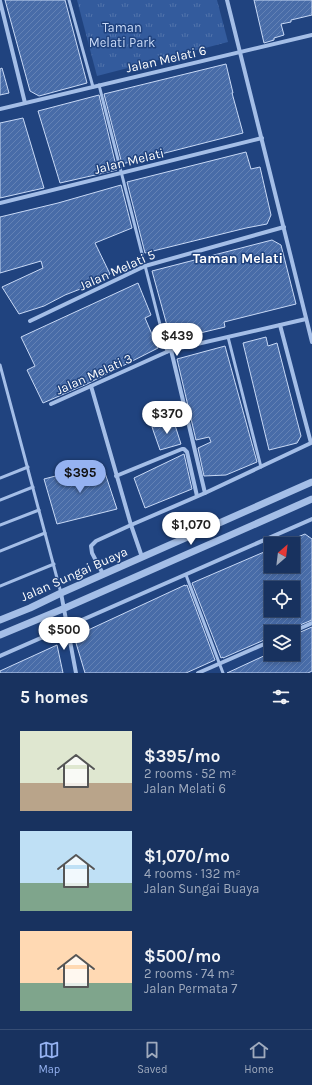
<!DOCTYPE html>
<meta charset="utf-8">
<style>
body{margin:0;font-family:Karla,sans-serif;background:#253e68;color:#f1f3f6;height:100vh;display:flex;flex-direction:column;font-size:15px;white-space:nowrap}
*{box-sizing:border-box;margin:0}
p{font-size:13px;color:#9faabd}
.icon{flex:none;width:22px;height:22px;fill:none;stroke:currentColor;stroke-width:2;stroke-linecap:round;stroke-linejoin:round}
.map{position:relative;height:673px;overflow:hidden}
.sheet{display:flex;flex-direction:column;background:#18325f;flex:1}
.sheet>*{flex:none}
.needle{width:26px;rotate:28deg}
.tools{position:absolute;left:264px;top:537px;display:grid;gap:8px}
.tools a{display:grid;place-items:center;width:36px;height:36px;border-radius:0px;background:#18325f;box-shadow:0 2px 6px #0003,0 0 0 1px #364d74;font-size:20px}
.price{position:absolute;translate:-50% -34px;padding:0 9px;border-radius:14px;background:#fff;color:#222;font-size:13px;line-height:26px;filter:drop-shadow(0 1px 2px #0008)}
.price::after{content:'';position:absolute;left:50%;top:24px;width:12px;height:9px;margin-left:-6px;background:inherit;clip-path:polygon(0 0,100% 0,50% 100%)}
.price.on{background:#95b2f1;color:#111}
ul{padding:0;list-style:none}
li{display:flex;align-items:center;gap:12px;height:100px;padding:0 20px}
li span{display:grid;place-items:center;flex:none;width:112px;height:80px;border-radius:0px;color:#555}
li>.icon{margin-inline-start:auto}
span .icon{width:48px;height:48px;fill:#fffc;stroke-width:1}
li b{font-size:17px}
h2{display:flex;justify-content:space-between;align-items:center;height:48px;padding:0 20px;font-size:17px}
.tabs{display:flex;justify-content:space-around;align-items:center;height:56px;border-top:1px solid #364d74;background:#18325f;font-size:11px;color:#9faabd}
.tabs a{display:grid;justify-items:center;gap:2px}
.tabs .on{color:#95b2f1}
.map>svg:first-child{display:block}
.grass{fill:url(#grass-tufts)}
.building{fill:url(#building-hatch);stroke:#c8d9f6;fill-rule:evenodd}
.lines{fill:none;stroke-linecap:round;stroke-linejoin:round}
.service{stroke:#a4bee7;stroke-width:3}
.minor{stroke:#a4bee7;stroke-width:4}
.tertiary{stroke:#a4bee7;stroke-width:7}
.labels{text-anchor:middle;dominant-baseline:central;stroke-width:3;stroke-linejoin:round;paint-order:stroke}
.park-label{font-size:13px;fill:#c8d9f6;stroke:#20437f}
.street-label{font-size:13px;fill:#fff;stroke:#20437f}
.neighbourhood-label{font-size:14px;font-weight:bold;fill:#fff;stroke:#20437f}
</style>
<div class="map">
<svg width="312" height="673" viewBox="0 0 312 673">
<defs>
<pattern id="grass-tufts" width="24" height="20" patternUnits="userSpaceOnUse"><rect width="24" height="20" fill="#335b9d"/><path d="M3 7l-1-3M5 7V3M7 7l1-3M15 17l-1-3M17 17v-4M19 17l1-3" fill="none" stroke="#5274ac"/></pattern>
<pattern id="building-hatch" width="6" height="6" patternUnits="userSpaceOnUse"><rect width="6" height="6" fill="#486ca8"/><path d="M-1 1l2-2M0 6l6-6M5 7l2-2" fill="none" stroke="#6382b5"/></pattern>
</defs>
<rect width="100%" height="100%" fill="#20437f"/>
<polygon class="grass" points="77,0 217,0 228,42 97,76"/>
<g class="building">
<polygon points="5,0 65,0 87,83 39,96 30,91"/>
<polygon points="254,0 312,0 312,15 291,20 291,22 281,24 284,35 274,38 274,40 264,43"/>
<polygon points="226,64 233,93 232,93 243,133 122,164 104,94"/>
<polygon points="2,68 9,93 0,95 0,69"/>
<polygon points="99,95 117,170 60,183 38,111"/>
<polygon points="23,118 44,188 0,198 0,123"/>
<polygon points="246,152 251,169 260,167 271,215 267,224 246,228 145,253 127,182"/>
<polygon points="121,185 132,228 95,243 110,274 88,286 65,295 44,306 19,314 2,287 43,268 41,261 0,273 0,217 58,203"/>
<polygon points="272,240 281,245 296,304 224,322 225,327 171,340 152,271"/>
<polygon points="138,283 151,315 145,318 158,348 87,384 43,403 27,370 35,366 21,337"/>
<polygon points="266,337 268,346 277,343 301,436 297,443 269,450 243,343"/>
<polygon points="225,346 257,462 226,475 204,476 198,448 211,442 209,437 196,440 177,359"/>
<polygon points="173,419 181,444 160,450 152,427"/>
<polygon points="184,454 192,489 145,508 134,478"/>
<polygon points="102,464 117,509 57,524 44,479"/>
<path d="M305 534 312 539V620L283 632H271V637L223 658V657L221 658 192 583 271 549V566H293V539ZM293 582V610H271V588H279Z"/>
<polygon points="185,585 185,586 187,585 215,660 186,673 85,673 76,643 86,631"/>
<polygon points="312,627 312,671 308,673 227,673 268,654 293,654 293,642 299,640 296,634"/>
<polygon points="57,645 63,673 0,673 0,671"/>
</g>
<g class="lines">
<g class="service">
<polyline points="69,0 93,87"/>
<polyline points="99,85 167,352"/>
<polyline points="228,337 261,467"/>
<polyline points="0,365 61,593"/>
<polyline points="0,478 28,467"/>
<polyline points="0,500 33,487"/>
<polyline points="0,525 39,510"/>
<polyline points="0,551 45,533"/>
<polyline points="186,575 223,673"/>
<polyline points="0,586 54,564"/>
</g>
<g class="minor">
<polyline points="227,0 312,342"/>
<polyline points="0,1 25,103"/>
<polyline points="0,109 312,35"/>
<polyline points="0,203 262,138"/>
<polyline points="30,321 145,266 284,227"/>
<polyline points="171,350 205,493"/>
<polyline points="91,386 131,525 142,557"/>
<polyline points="51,404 171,350 306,319"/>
<polyline points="116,476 182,449 184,449 187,452 197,496"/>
<polyline points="103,574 92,553 91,546 96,541 131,525 205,493 311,443 280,325"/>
<polyline points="61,593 76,673"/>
<polyline points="292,632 312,623"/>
<polyline points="0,656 312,519"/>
<polyline points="198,673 271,641"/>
</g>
<g class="tertiary">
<polyline points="0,620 30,608 61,593 312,482"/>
<polyline points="0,635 65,608 312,499"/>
</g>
</g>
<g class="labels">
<g class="park-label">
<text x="122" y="27">Taman<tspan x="122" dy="15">Melati Park</tspan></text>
</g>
<g class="street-label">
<text transform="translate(166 59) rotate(-13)">Jalan Melati 6</text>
<text transform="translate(129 161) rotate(-14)">Jalan Melati</text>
<text transform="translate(117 270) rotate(-24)">Jalan Melati 5</text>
<text transform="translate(94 374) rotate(-24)">Jalan Melati 3</text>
<text transform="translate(74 574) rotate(-24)">Jalan Sungai Buaya</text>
</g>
<g class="neighbourhood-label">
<text x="238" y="258">Taman Melati</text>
</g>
</g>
</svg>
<div class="tools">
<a><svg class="needle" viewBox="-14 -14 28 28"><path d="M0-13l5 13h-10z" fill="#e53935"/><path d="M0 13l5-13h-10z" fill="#9faabd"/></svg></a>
<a><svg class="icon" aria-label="locate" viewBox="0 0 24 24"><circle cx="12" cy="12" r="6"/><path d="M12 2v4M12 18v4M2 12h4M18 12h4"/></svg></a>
<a><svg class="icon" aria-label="layers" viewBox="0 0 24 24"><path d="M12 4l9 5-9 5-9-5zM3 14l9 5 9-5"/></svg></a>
</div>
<b class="price" style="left:177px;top:357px">$439</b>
<b class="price" style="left:167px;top:435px">$370</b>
<b class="price on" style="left:80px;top:494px">$395</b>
<b class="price" style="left:191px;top:546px">$1,070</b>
<b class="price" style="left:64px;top:651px">$500</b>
</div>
<section class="sheet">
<h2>5 homes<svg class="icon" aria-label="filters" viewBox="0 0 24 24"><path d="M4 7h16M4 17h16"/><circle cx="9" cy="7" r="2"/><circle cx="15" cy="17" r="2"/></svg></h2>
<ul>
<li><span style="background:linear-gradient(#dfe7d0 65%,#b9a48a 0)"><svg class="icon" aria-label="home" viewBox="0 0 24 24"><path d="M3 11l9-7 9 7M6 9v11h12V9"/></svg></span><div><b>$395/mo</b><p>2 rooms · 52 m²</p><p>Jalan Melati 6</p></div></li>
<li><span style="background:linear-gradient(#bfe0f5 65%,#7fa58c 0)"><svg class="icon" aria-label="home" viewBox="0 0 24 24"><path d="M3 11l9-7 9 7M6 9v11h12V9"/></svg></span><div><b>$1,070/mo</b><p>4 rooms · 132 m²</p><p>Jalan Sungai Buaya</p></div></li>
<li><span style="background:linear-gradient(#ffd9b3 65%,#7fa58c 0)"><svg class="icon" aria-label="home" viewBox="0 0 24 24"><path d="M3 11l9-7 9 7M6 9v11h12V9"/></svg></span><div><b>$500/mo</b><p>2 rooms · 74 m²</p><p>Jalan Permata 7</p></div></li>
</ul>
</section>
<nav class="tabs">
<a class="on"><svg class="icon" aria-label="map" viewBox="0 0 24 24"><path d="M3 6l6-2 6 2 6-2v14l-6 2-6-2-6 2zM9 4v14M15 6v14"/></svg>Map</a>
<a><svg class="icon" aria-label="saved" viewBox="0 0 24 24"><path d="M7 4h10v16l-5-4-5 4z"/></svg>Saved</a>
<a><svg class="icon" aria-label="home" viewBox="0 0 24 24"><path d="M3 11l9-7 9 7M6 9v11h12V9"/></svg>Home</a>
</nav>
